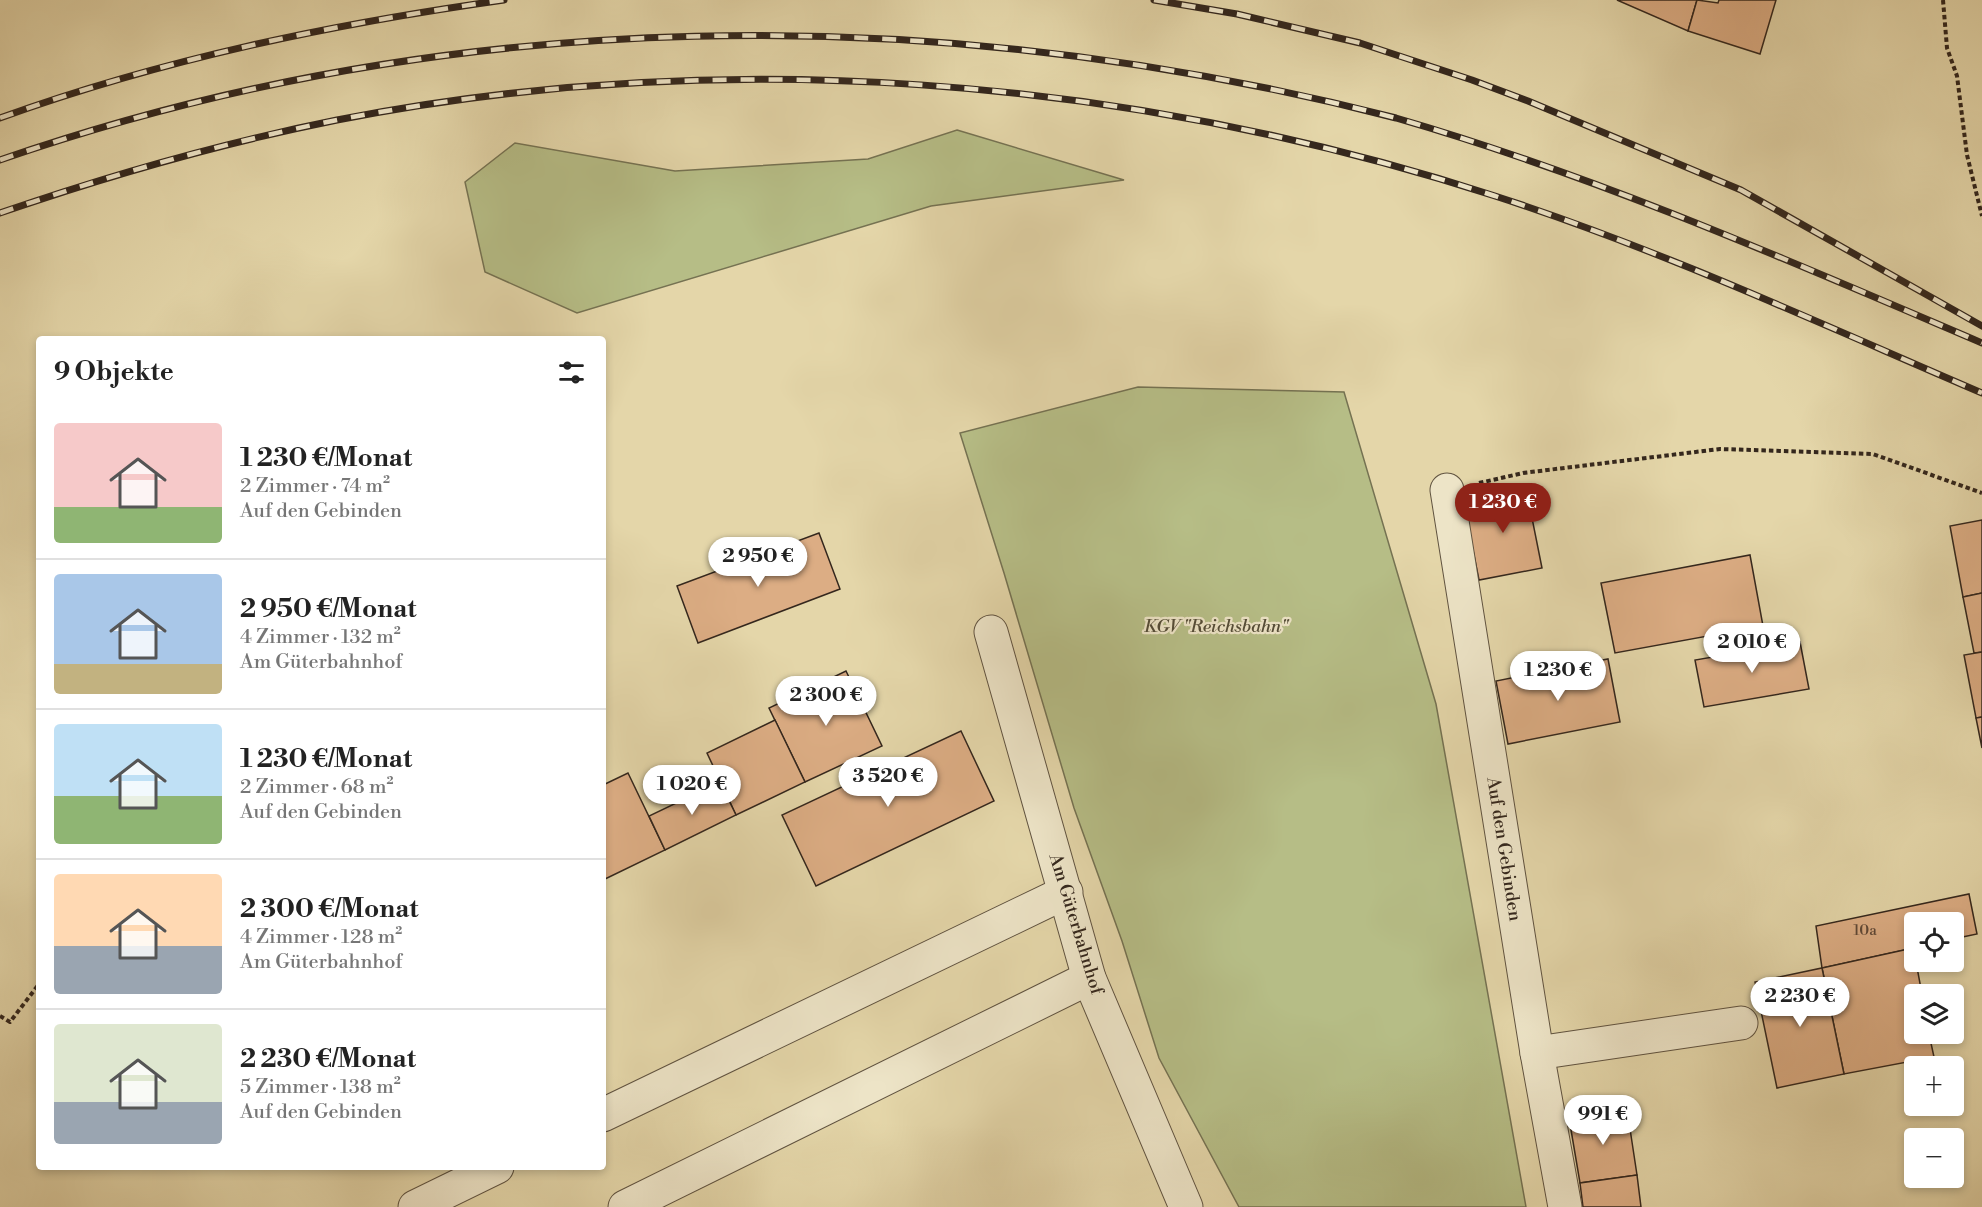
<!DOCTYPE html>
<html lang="de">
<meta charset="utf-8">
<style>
body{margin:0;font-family:"Libre Bodoni",serif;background:#f6f6f6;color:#222;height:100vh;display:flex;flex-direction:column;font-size:22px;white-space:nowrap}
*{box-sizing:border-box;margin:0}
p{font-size:20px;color:#767676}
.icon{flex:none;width:33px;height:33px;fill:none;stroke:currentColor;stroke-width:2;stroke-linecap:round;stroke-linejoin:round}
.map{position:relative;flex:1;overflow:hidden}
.side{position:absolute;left:36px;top:336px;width:570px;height:834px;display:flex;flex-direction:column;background:#fff;border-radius:6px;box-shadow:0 3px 9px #0003}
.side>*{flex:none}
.buttons{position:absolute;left:1904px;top:912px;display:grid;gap:12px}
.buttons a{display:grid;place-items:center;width:60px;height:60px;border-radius:6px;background:#fff;box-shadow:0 3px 9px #0003;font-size:30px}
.price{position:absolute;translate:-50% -51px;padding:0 14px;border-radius:21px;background:#fff;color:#222;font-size:20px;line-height:39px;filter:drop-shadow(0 2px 3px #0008)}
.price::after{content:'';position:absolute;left:50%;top:36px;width:18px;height:14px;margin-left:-9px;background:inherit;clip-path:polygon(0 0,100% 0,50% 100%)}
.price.selected{background:#8f2418;color:#fff}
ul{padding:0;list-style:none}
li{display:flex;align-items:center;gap:18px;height:150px;padding:0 18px}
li+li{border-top:2px solid #e0e0e0}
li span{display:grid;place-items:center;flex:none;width:168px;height:120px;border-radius:6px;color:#555}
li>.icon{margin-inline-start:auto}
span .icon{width:72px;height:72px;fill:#fffc;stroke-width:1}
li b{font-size:26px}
h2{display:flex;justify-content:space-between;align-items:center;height:72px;padding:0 18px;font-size:26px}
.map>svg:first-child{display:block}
.green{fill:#b6bd86;stroke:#757252;stroke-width:1.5}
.building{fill:#dcad84;stroke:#34271d;stroke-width:1.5}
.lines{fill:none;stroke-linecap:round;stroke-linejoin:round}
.minor-casing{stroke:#605340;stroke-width:35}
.path{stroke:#34271d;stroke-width:4;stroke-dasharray:4.5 3;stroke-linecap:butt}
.minor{stroke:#ede4c7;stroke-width:33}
.rail-casing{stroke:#34271d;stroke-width:7}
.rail{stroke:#ede4c7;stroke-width:4.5;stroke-dasharray:14;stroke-linecap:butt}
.labels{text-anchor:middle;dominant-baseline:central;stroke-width:4.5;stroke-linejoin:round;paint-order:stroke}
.number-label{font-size:15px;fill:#5e4837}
.park-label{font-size:18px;font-style:italic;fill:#544c37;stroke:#ede4c7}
.street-label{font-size:18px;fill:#34271d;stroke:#ede4c7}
</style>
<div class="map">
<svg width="1982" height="1207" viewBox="0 0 1982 1207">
<rect width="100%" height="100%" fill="#e4d6a9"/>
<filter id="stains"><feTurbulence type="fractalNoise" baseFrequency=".00333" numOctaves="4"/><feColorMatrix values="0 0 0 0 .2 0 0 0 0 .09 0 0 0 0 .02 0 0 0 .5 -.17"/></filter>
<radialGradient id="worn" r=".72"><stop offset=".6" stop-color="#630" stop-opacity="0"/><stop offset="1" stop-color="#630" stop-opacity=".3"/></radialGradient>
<g class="green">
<polygon points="957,130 1124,180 931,206 577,313 485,272 465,182 515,143 675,171 868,159"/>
<polygon points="1138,387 1344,392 1436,704 1526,1207 1239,1207 1159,1058 1122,941 1074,808 1004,573 960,433"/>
</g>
<g class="building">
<polygon points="1617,0 1697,0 1688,31"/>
<polygon points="1697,0 1718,3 1719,0 1776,0 1760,54 1688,31"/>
<polygon points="1526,488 1542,568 1479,580 1463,501"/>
<polygon points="1982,520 1982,593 1963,597 1950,526"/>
<polygon points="819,533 840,589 698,643 677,586"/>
<polygon points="1750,555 1763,626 1615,653 1601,583"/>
<polygon points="1982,593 1982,652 1974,653 1963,597"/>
<polygon points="1800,642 1809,689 1704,707 1695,660"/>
<polygon points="1982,652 1982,717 1976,718 1964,655"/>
<polygon points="1608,659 1620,722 1508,744 1496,681"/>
<polygon points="846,671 882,746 805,782 769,708"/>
<polygon points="1982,717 1982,748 1976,718"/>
<polygon points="775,720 805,782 736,815 707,753"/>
<polygon points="961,731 994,801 816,886 782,815"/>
<polygon points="628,773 665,850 603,880 603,785"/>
<polygon points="720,782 736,815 665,850 649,816"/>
<polygon points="1969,894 1977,934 1953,939 1953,922 1914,922 1914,948 1822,968 1816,926"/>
<polygon points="1913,948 1914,962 1916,962 1922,994 1914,994 1914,1034 1929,1034 1934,1057 1844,1074 1822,968"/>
<polygon points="1822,968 1844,1074 1777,1088 1755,982"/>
<polygon points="1627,1109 1637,1175 1580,1183 1569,1118"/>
<polygon points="1637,1175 1641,1207 1583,1207 1580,1183"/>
</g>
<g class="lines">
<defs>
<g id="minor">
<polyline points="1447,490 1537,1053 1565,1207"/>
<polyline points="991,632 1089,978 1186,1207"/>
<polyline points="1537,1053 1741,1023"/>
<polyline points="603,1115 1066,892"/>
<polyline points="415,1207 497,1167"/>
<polyline points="625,1207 1089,978"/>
</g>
</defs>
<use href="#minor" class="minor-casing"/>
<g class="path">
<polyline points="1943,0 1947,48 1957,76 1967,155 1982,216"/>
<polyline points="1479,483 1523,473 1720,449 1873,454 1982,493"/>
<polyline points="0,1016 10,1022 39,984"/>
</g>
<use href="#minor" class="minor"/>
<defs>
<g id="rail">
<polyline points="1154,0 1237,14 1360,43 1472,80 1528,101 1741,190 1982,326"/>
<path d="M0 118C163 59 332 24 504 0"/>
<path d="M0 160C451 4 937 0 1396 118 1597 176 1790 261 1982 343"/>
<path d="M0 213C110 175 222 143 337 120 721 45 1124 76 1495 196 1662 250 1821 324 1982 393"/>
</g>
</defs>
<use href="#rail" class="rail-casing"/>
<use href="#rail" class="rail"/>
</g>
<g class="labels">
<g class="number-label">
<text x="1865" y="930">10a</text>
</g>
<g class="park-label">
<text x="1216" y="626">KGV "Reichsbahn"</text>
</g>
<g class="street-label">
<text transform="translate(1504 849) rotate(81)">Auf den Gebinden</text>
<text transform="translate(1076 924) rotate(73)">Am Güterbahnhof</text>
</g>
</g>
<rect width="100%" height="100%" filter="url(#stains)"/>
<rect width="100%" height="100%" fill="url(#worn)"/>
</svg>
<div class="buttons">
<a><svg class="icon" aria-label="locate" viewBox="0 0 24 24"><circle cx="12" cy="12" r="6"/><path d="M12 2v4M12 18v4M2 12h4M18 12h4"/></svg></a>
<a><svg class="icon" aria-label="layers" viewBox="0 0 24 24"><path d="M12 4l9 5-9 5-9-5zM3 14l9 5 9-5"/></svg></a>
<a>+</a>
<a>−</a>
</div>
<b class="price selected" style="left:1503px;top:534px">1 230 €</b>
<b class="price" style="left:758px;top:588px">2 950 €</b>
<b class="price" style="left:1752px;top:674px">2 010 €</b>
<b class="price" style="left:1558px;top:702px">1 230 €</b>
<b class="price" style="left:826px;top:727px">2 300 €</b>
<b class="price" style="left:888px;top:808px">3 520 €</b>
<b class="price" style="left:692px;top:816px">1 020 €</b>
<b class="price" style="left:1800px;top:1028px">2 230 €</b>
<b class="price" style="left:1603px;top:1146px">991 €</b>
<section class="side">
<h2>9 Objekte<svg class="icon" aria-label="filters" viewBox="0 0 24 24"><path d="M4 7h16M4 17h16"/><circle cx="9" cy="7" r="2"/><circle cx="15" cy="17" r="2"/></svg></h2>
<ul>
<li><span style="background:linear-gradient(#f6c9c9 70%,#8fb573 0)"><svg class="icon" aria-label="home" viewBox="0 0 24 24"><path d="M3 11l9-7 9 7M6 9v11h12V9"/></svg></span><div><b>1 230 €/Monat</b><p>2 Zimmer · 74 m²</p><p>Auf den Gebinden</p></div></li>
<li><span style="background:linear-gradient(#a9c7e8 75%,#c2b280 0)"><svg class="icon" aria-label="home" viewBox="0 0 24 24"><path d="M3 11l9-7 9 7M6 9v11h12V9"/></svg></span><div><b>2 950 €/Monat</b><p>4 Zimmer · 132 m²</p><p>Am Güterbahnhof</p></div></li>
<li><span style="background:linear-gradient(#bfe0f5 60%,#8fb573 0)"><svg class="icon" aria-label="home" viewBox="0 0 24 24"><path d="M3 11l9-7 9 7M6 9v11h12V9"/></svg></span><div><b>1 230 €/Monat</b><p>2 Zimmer · 68 m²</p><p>Auf den Gebinden</p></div></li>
<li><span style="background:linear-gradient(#ffd9b3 60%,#9aa5b1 0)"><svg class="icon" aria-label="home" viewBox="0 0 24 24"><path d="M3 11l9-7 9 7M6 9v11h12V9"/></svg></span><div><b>2 300 €/Monat</b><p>4 Zimmer · 128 m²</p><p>Am Güterbahnhof</p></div></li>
<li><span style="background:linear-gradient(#dfe7d0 65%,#9aa5b1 0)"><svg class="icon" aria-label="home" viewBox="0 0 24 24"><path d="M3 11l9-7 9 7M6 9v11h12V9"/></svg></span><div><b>2 230 €/Monat</b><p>5 Zimmer · 138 m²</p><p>Auf den Gebinden</p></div></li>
</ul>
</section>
</div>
